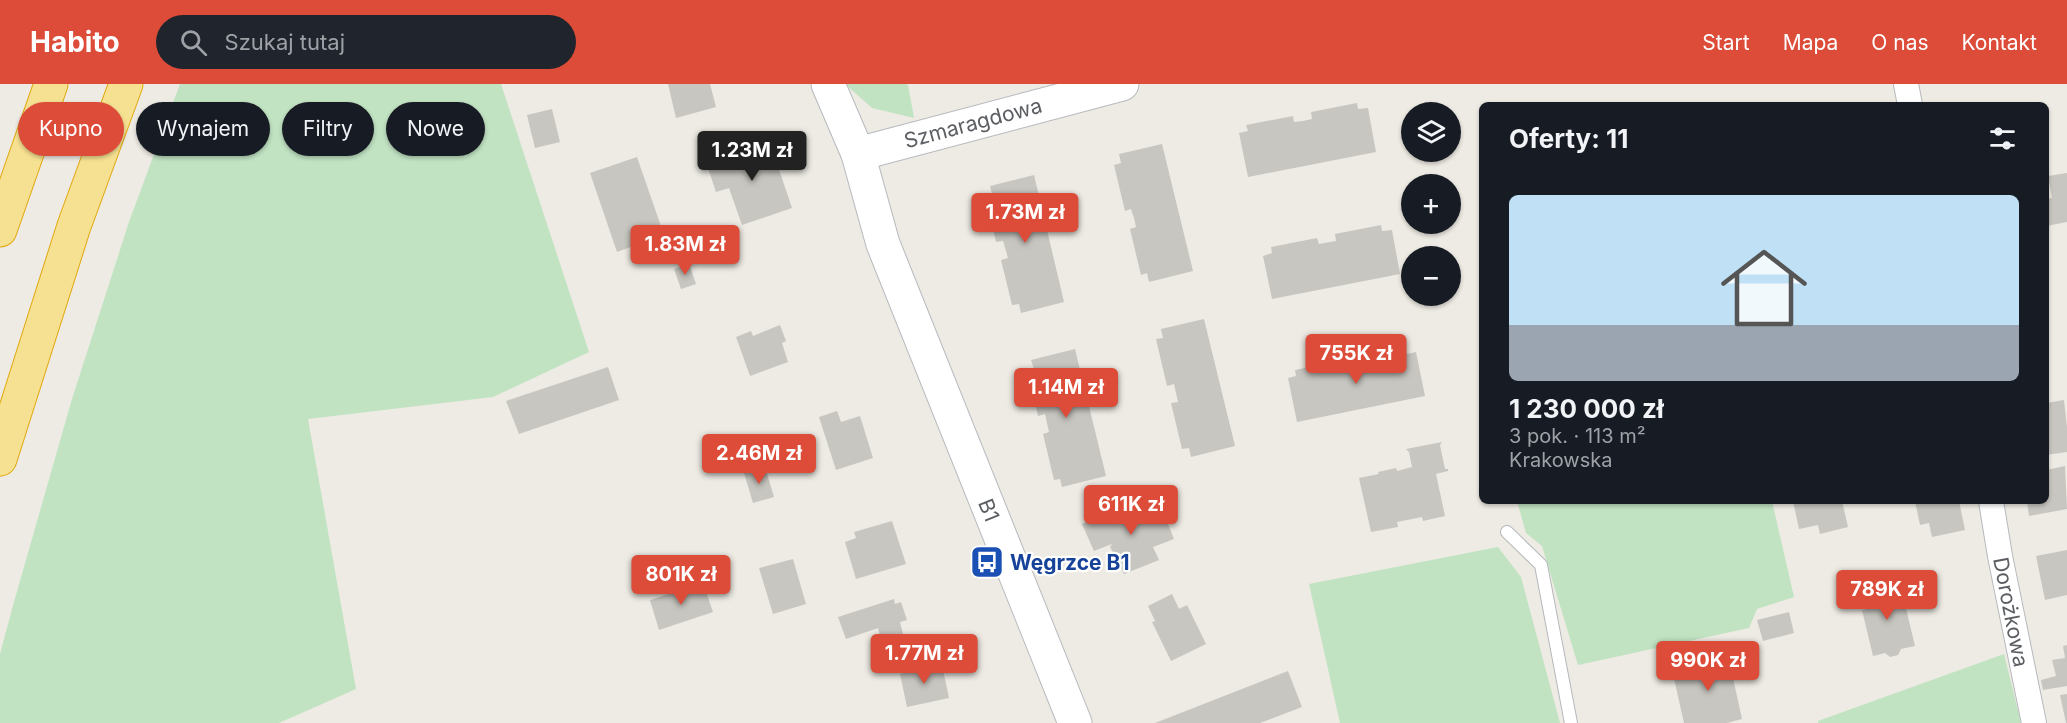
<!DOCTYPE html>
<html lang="pl">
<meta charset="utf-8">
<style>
body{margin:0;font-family:Inter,sans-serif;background:#20242c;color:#f1f3f6;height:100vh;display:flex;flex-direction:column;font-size:22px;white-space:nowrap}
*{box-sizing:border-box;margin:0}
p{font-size:20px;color:#9ea1a6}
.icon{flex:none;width:33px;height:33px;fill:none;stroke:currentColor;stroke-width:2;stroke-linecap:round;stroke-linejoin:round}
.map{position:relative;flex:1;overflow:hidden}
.drawer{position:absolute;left:1479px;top:18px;width:570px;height:402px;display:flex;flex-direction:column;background:#171b24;border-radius:9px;box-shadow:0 2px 4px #0004}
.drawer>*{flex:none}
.guide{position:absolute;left:18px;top:18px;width:570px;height:54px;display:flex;gap:12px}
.fabs{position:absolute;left:1401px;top:18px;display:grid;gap:12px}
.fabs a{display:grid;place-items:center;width:60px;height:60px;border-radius:50%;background:#171b24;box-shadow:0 2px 4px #0004;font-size:30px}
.price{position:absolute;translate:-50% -51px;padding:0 14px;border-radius:6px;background:#dd4c38;color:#fff;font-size:20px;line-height:39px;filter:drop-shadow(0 2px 3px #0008)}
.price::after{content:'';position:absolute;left:50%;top:36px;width:18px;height:14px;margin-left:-9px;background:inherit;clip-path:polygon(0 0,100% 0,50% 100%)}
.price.active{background:#222;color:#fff}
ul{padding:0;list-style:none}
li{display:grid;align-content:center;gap:12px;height:318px;padding:0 30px}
li span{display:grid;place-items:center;height:186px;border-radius:9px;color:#555}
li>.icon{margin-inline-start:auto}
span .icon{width:108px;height:108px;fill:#fffc;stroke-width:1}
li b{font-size:26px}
h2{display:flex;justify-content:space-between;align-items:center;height:72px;padding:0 30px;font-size:26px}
.pill{padding:0 21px;border-radius:27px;background:#171b24;box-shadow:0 2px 4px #0004;font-size:21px;line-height:54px}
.pill.active{background:#dd4c38;color:#fff}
header{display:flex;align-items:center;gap:36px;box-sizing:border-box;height:84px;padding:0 30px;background:#dd4c38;color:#fff}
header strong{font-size:28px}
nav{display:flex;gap:33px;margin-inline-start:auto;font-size:21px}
.search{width:420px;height:54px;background:#20242c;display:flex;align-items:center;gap:15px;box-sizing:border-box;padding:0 21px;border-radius:33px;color:#9ea1a6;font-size:22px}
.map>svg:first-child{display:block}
.green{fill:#c1e3c2}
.building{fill:#c8c6c0}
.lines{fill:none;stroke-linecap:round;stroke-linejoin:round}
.lane-casing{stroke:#b5b8bc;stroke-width:14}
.street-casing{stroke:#b5b8bc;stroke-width:26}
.secondary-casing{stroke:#b6b9be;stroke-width:35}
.highway-casing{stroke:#e1a80f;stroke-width:35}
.lane{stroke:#fff;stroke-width:12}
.street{stroke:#fff;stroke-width:24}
.secondary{stroke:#fff;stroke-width:33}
.highway{stroke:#f6e091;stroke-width:33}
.labels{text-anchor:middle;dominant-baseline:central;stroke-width:4.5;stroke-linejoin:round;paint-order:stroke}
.street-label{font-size:21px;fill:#5b5e62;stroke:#fff}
.transit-label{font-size:21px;font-weight:bold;fill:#164399;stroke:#fff;text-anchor:start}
</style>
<header>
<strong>Habito</strong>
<div class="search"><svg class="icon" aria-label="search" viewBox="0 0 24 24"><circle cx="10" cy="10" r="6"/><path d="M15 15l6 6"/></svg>Szukaj tutaj</div>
<nav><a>Start</a><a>Mapa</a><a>O nas</a><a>Kontakt</a></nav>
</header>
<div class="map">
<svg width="2067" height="639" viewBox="0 0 2067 639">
<rect width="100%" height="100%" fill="#edebe3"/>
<g class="green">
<polygon points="180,0 501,0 589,268 493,313 308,335 356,605 279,639 0,639 0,570 14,518 72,315 129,138"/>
<polygon points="845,0 906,0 908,1 914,34 872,24"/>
<polygon points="1517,417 1772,417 1794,513 1757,525 1749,544 1578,581 1542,462 1526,449"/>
<polygon points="1498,463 1521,493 1560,639 1340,639 1309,500"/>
<polygon points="2004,570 2021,639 1818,639 1818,637"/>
</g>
<g class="building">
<polygon points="668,0 710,0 716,23 676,34"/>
<polygon points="1357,19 1358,25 1368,24 1376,68 1248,93 1239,49 1248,47 1246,41 1293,32 1294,38 1303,37 1312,35 1311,28"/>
<polygon points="552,25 560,58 535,64 527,31"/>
<polygon points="769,56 792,124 742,141 729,104 716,108 706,78"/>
<polygon points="1162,60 1193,187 1149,198 1147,189 1141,191 1130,145 1136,143 1134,134 1131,125 1125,127 1114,81 1121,79 1119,70"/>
<polygon points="637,73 664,151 617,168 590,89"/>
<polygon points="2067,89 2067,138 2046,142 2046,115 2052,114 2048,92"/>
<polygon points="1034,91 1064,218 1021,229 1019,220 1012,221 1001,176 1008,174 1003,157 996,158 986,112 992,110 990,102"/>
<polygon points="1381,141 1382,147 1392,146 1400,190 1272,215 1263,172 1272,169 1271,163 1317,154 1319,160 1336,157 1335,150"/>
<polygon points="689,180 696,200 681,205 674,185"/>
<polygon points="1204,235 1235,362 1191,373 1189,364 1182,365 1171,319 1178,318 1174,300 1167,302 1156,255 1163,254 1161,245"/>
<polygon points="780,241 786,257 782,259 788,278 750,292 736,253 751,247 753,252"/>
<polygon points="1405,263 1407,270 1416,268 1425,312 1297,338 1288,294 1296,292 1295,286 1342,276 1343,283 1352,281 1360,279 1359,273"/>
<polygon points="1075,265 1106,392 1062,403 1060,395 1054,396 1043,350 1049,348 1045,330 1038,332 1028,286 1034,285 1031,276"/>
<polygon points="608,283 619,316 519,350 506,317"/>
<polygon points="2064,316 2067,344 2067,368 2046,371 2046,319"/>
<polygon points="837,327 841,338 860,332 873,374 836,386 819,333"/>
<polygon points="1442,358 1440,361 1445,385 1448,385 1448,387 1436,390 1445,432 1423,437 1422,433 1397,438 1398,443 1371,448 1359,394 1379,390 1378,388 1396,384 1397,387 1412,383 1409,368 1406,365"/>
<polygon points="2065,382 2067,425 2029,432 2027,417 2046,417 2046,386"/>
<polygon points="765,383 774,413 753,419 744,389"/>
<polygon points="1793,417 1842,417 1848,443 1820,450 1818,441 1799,445"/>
<polygon points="1915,417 1959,417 1965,446 1932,453 1929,439 1920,441"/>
<polygon points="1159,418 1174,455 1153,463 1159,476 1124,490 1110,463 1112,460 1094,467 1082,440 1117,425 1122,435"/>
<polygon points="892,437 906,480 856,495 845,458 856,454 854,448"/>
<polygon points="2067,466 2067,511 2045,516 2036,472"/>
<polygon points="793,475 806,520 773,530 759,484"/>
<polygon points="703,499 713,528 659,546 650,516"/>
<polygon points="1897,499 1902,517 1904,516 1915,562 1901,565 1898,571 1890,573 1885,569 1873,572 1862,526 1865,526 1861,508"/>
<polygon points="1172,510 1179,525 1187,521 1206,560 1171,577 1152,538 1155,537 1148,522"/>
<polygon points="894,515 895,520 901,518 907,536 900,538 906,563 884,568 878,544 846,555 838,533"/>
<polygon points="1789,528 1794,549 1763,557 1757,536"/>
<polygon points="2067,561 2067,602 2043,606 2041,596 2056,592 2052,576 2065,574 2063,562"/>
<polygon points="1728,571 1742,635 1727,639 1684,639 1673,590 1680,588 1679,582"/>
<polygon points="923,575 925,585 942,581 949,614 907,623 900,590 915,587 913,577"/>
<polygon points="1288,587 1302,623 1268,636 1260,639 1155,639"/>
<polygon points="2067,610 2067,639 2066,639 2060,611"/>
</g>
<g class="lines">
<defs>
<polyline id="lane" points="1507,448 1541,481 1571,639"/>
<g id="street">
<polyline points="1906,0 1910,21"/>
<polyline points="1991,417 2000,472 2034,639"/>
</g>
<g id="secondary">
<polyline points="828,0 858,70 883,160 1075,639"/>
<polyline points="858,70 1122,0"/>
</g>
<g id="highway">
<polyline points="0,146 51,0"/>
<polyline points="0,375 74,142 126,0"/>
</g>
</defs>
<use href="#lane" class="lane-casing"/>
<use href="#street" class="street-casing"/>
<use href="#secondary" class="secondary-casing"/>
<use href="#highway" class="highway-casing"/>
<use href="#lane" class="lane"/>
<use href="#street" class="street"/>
<use href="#secondary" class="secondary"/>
<use href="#highway" class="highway"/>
</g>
<defs>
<symbol id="bus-square" viewBox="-11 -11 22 22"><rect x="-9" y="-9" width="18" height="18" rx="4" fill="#1a4fb4" stroke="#fff"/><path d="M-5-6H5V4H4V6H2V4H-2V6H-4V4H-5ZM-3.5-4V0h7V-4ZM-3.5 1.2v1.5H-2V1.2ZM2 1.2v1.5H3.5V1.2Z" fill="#fff"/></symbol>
</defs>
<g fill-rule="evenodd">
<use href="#bus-square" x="968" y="459" width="38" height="38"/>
</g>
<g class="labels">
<g class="street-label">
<text transform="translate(973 39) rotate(-15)">Szmaragdowa</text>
<text transform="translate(989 426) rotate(68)">B1</text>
<text transform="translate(2011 528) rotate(79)">Dorożkowa</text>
</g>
<g class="transit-label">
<text x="1010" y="478">Węgrzce B1</text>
</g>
</g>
</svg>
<div class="fabs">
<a><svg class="icon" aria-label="layers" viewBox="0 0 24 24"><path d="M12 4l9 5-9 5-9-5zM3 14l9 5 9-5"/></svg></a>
<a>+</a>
<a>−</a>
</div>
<b class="price active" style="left:752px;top:98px">1.23M zł</b>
<b class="price" style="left:1025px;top:160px">1.73M zł</b>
<b class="price" style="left:685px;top:192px">1.83M zł</b>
<b class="price" style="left:1356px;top:301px">755K zł</b>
<b class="price" style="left:1066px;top:335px">1.14M zł</b>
<b class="price" style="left:759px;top:401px">2.46M zł</b>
<b class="price" style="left:1131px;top:452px">611K zł</b>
<b class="price" style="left:681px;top:522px">801K zł</b>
<b class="price" style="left:1887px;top:537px">789K zł</b>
<b class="price" style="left:924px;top:601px">1.77M zł</b>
<b class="price" style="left:1708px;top:608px">990K zł</b>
<div class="guide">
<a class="pill active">Kupno</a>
<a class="pill">Wynajem</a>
<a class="pill">Filtry</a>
<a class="pill">Nowe</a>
</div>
<section class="drawer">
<h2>Oferty: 11<svg class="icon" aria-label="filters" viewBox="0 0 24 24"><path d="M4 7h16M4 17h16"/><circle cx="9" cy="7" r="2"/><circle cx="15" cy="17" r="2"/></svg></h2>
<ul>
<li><span style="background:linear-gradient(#bfe0f5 70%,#9aa5b1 0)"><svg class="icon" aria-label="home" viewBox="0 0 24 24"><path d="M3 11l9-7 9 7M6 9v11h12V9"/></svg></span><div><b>1 230 000 zł</b><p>3 pok. · 113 m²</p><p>Krakowska</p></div></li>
</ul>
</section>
</div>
